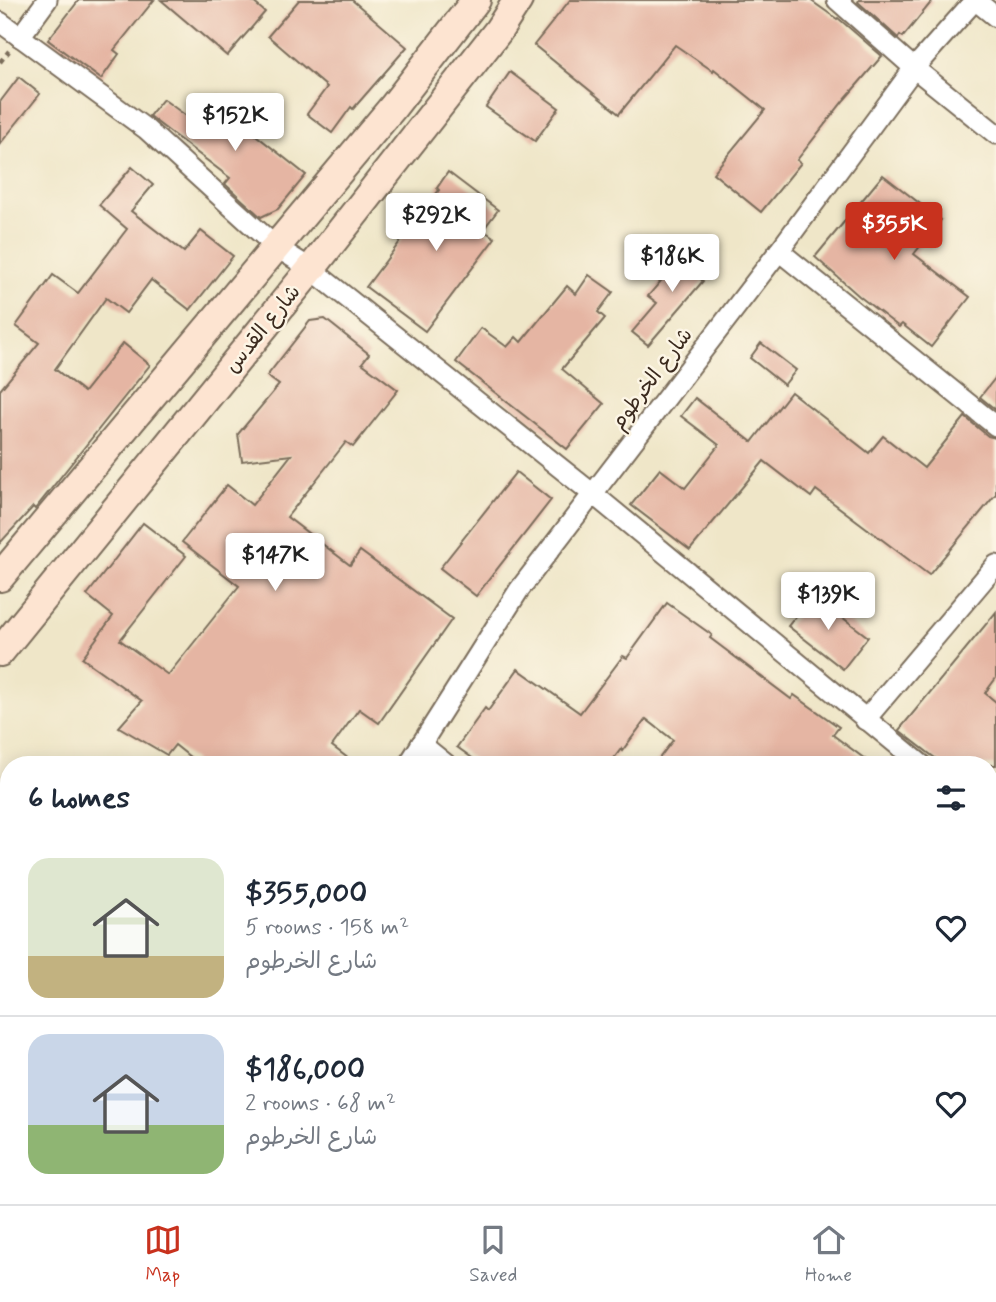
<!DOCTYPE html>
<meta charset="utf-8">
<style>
body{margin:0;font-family:Mynerve,"Playpen Sans Arabic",sans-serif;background:#f2f2f3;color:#1f2937;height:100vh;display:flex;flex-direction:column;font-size:26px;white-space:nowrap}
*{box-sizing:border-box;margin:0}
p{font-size:23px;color:#747a83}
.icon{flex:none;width:38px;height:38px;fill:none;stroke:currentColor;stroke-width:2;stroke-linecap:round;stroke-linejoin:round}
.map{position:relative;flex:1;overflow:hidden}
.sheet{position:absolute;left:0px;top:756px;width:998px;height:448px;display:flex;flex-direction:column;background:#fff;border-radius:28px 28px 0 0;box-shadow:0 4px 18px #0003}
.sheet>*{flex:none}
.price{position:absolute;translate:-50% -60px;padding:0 16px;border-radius:7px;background:#fff;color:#222;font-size:23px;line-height:46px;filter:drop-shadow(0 2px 4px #0008)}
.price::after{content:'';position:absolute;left:50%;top:42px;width:21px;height:16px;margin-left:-10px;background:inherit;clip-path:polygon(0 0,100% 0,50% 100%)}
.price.current{background:#c8321e;color:#fff}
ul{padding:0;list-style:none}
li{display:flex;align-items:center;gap:21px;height:175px;padding:0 28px}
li+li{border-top:2px solid #e0e1e3}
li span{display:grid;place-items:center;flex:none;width:196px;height:140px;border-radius:21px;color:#555}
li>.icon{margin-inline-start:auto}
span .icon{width:84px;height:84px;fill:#fffc;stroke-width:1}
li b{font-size:30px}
h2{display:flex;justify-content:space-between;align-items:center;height:84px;padding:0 28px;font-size:30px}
.menu{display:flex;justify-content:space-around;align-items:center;height:98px;border-top:2px solid #e0e1e3;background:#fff;font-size:19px;color:#747a83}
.menu a{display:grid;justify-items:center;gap:4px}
.menu .current{color:#c8321e}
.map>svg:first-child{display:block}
.building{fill:#e5b5a3}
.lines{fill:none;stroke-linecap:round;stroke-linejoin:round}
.street-casing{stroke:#7a6c5a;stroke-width:23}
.secondary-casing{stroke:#7a6c5a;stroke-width:32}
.path{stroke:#7a6c5a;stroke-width:4.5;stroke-dasharray:5 5;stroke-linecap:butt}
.street{stroke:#fff;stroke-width:19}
.secondary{stroke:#fde4d1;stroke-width:28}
.labels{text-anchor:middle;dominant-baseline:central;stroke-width:5;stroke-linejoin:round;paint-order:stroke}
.street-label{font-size:21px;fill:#3b2a1e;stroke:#fcf5e5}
</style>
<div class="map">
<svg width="996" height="1204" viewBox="0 0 996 1204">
<rect width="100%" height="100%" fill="#fcf5e5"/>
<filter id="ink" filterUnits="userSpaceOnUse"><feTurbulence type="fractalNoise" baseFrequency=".0143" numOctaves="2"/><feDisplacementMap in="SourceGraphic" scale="14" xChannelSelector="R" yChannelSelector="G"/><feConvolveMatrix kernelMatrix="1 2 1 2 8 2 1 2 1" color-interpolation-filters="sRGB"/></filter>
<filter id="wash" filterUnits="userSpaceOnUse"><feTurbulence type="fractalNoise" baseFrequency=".00686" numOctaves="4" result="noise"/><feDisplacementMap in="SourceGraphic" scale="28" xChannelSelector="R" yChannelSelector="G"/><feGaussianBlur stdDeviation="1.57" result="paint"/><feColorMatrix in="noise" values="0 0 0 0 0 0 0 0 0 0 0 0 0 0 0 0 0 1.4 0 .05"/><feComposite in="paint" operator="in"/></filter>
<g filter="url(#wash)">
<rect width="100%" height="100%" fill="#efe6c8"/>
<g id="blocks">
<g class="building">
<polygon points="79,0 154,0 114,50 119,54 101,79 48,40"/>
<polygon points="161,0 251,0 265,12 227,56"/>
<polygon points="299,0 352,0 407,47 353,109 351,107 332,133 307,114 327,87 268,36"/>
<polygon points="570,0 810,0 837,19 838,18 882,56 844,100 797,160 801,163 761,212 713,173 765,110 714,69 713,71 675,45 619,114 534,45"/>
<polygon points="859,0 933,0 903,37 900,35 898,38 858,2"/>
<polygon points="510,72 559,108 535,141 486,107"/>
<polygon points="19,77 40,94 0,144 0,102"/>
<polygon points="220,94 258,125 252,132 306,175 278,209 261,217 225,184 230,178 149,116 163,99 196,123"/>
<polygon points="132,167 153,185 131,211 184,252 201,231 233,256 190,310 151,280 126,313 106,298 55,369 84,392 123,343 150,365 35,509 33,507 0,543 0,390 39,343 16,326 53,275 78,293 127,229 99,205"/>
<polygon points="448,172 498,210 483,230 495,238 425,331 366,287 439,190 437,188"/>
<polygon points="883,175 941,220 914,254 970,297 931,347 902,324 899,327 859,296 815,257"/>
<polygon points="690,247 708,259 696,275 703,281 648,345 632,332 657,303 648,296"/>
<polygon points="589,275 613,292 598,312 605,318 562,369 604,404 567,449 456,362 481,328 507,347 516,337 521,342 567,286 576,294"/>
<polygon points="325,319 369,354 362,363 398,390 353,447 346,442 287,517 350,565 360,551 452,619 379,723 359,709 332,746 357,765 200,765 175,745 167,755 119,727 142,701 82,658 113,616 87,595 143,523 186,556 120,640 168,675 239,586 182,542 227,485 252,505 291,455 242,461 238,434 279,385 267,376 310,321"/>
<polygon points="761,343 796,370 784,385 750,358"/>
<polygon points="996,377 996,410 980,397"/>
<polygon points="791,392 869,453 883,436 924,468 965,417 988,436 996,438 996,494 929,575 816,490 811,497 764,461 690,550 631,505 660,469 685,488 719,445 681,416 695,398 752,442"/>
<polygon points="516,472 551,500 476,596 440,568"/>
<polygon points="813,595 868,637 843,669 788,626"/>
<polygon points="667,603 712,635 710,638 791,699 794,695 839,727 833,735 873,765 654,765 673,740 646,719 622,751 621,749 609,765 482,765 457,747 485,708 488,711 518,669 580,713 623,656 627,658"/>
<polygon points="996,612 996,678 985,693 996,702 996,765 944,765 899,730"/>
</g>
</g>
</g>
<g filter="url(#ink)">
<use href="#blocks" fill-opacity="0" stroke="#7a6c5a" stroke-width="2"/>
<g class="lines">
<defs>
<g id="street">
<polyline points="837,0 914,68 996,134"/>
<polyline points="975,0 996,17"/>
<polyline points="0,22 146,129 276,247 311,269 593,494 922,765"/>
<polyline points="20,37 47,0"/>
<polyline points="779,251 996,426"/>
<polyline points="865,720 996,565"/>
<polyline points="421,744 447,765"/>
<polyline points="408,765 519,590 779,251 914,68 975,0"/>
<polyline points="0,803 9,807"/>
<polyline points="989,818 996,824"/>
<polyline points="0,1088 9,1092"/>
<polyline points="989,1157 996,1162"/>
<polyline points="242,1195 286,1204"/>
<polyline points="756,1195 769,1204"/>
<polyline points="205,1204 206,1195"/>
</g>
<g id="secondary">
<polyline points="0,577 393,107 476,0"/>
<polyline points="0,652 311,269 498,31 518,0"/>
</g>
</defs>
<use href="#street" class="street-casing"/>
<use href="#secondary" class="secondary-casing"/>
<polyline class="path" points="0,62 9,51"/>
<use href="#street" class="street"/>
<use href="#secondary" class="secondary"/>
</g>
</g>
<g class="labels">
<g class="street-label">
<text transform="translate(263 329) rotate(-51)">شارع القدس</text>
<text transform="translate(652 379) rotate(-53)">شارع الخرطوم</text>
</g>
</g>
</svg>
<b class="price" style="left:235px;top:153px">$152K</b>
<b class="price" style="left:436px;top:253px">$292K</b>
<b class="price current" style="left:894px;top:262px">$355K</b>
<b class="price" style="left:672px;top:294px">$186K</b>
<b class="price" style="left:275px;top:593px">$147K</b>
<b class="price" style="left:828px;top:632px">$139K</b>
<section class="sheet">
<h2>6 homes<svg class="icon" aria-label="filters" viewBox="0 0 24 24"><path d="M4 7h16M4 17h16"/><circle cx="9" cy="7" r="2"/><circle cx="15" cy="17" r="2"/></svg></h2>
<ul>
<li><span style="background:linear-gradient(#dfe7d0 70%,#c2b280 0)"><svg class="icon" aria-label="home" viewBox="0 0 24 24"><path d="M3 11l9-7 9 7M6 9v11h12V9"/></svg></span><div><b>$355,000</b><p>5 rooms · 158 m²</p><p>شارع الخرطوم</p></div><svg class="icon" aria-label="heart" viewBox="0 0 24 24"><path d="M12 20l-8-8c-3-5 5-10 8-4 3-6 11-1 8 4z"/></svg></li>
<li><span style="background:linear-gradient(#c9d6e8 65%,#8fb573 0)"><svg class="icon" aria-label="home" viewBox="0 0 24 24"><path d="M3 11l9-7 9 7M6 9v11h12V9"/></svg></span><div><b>$186,000</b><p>2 rooms · 68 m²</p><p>شارع الخرطوم</p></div><svg class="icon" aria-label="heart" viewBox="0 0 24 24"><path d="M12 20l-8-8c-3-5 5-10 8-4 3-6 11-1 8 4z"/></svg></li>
</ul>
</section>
</div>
<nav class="menu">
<a class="current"><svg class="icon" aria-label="map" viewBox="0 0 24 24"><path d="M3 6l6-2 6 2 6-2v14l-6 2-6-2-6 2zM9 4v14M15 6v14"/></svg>Map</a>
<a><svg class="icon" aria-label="saved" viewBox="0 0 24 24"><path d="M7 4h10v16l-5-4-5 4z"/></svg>Saved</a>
<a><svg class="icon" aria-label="home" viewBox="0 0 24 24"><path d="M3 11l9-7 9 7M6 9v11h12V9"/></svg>Home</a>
</nav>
